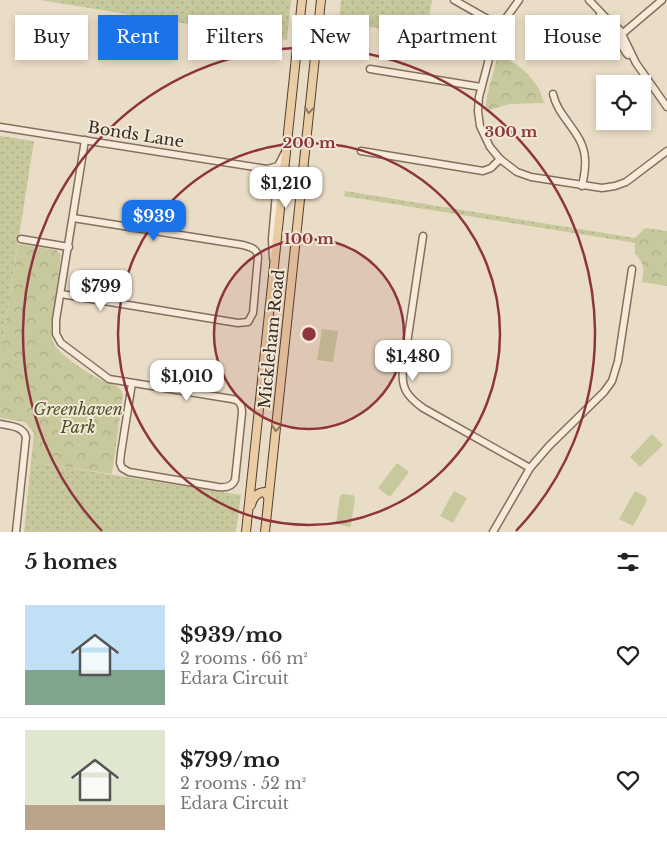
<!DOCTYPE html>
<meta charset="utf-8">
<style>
body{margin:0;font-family:"Libre Baskerville",serif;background:#f2f2f2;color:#222;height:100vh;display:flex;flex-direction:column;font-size:19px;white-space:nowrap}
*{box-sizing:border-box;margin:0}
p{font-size:16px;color:#767676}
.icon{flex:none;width:28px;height:28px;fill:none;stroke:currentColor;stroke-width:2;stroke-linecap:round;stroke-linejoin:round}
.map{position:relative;height:532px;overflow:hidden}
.panel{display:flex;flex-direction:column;background:#fff;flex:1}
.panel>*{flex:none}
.banner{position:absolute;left:15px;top:15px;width:638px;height:45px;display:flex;gap:10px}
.controls{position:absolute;left:596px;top:75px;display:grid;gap:10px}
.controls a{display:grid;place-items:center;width:55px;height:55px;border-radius:0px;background:#fff;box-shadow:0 2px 8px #0003;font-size:25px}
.price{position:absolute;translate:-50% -42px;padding:0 11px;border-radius:10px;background:#fff;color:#222;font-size:16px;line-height:32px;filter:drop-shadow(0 1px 2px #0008)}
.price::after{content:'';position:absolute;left:50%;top:30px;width:15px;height:11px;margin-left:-8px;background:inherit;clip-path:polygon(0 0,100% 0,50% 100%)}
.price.selected{background:#1a73e8;color:#fff}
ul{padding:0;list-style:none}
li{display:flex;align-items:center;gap:15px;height:125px;padding:0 25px}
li+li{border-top:1px solid #e0e0e0}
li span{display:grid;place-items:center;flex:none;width:140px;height:100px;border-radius:0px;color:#555}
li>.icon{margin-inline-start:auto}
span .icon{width:60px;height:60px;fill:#fffc;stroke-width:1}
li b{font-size:21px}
h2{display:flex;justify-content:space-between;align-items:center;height:60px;padding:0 25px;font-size:21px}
.tag{padding:0 18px;border-radius:0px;background:#fff;box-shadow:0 2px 8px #0003;font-size:18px;line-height:45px}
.tag.selected{background:#1a73e8;color:#fff}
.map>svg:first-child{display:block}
.grass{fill:url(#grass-dots)}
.forest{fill:url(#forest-crowns)}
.garden{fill:#c7c89c}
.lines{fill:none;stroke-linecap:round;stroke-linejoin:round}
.minor-casing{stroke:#846f5e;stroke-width:9}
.major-casing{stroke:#533e32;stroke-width:10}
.minor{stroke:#f6ebda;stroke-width:6}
.major{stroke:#eacda3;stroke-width:8}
.oneway{stroke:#907b62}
.ring{fill:none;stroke:#8e343d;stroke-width:2.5}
.labels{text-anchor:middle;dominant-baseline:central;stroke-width:4;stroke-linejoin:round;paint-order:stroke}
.street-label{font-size:16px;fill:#362921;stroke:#f2e8d6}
.park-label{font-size:16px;font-style:italic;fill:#4a5129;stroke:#f2e8d6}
.centre{fill:#8e343d;stroke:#f2e8d6;stroke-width:2.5}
.ring-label{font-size:15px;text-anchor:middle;font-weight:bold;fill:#8e343d;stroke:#f2e8d6;stroke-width:4;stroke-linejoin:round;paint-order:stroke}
</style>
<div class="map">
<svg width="667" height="532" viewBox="0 0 667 532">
<defs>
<pattern id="grass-dots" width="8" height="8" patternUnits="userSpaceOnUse" patternTransform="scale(1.25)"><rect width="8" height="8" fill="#c7c89c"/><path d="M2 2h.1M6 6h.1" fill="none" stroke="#acac86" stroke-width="1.8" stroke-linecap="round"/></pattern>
<pattern id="forest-crowns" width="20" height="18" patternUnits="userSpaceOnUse" patternTransform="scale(1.25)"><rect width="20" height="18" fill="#c7c89c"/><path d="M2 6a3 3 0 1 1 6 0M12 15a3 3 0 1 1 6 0" fill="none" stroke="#acac86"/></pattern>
</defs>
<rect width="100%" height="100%" fill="#eaddc7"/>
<g class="grass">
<polygon points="40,0 291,0 287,40"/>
<polygon points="341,0 432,0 426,36 339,22"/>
<polygon points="0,136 34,141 0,357"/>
<polygon points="345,191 635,238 636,243 344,196"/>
<polygon points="31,462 241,495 236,532 24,532"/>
</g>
<g class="forest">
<path d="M498 54C517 64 527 70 539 89 542 94 541 98 545 103L510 104 485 111 487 96Z"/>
<path d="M645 228 667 231V286L642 282C644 268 645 264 635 254V238Z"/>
<path d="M18 244 56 250 61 255 51 329C51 334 52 340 54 344 61 356 89 374 101 380 110 385 119 383 123 394L112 474 31 462 34 433 25 422 0 418V357Z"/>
</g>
<g class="garden">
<polygon points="322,329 338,331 333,362 317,360"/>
<polygon points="652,434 663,445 640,467 630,457"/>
<polygon points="397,463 409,472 390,497 378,488"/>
<polygon points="454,491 467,498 453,523 440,516"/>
<polygon points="635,491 646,497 647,501 633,526 619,519"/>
<polygon points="342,494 353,495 355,498 351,526 349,527 336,524 340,496"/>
</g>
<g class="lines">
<defs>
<g id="minor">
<polyline points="454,0 500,26"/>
<polyline points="519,0 496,32 479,97 478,111 480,126 490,147 500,159 517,172 531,177 602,188 615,186 626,182 667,151"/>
<polyline points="589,0 609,21 620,30 636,63 667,107"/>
<path d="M600 15C604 24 609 28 615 34 621 40 622 49 628 55"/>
<polyline points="619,35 622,34 662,0"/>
<polyline points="370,69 481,87"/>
<path d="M553 94C558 118 583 132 585 158 586 167 584 177 582 186"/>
<polyline points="0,127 267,169 278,166 284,154"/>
<path d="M85 140 56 320V334L61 343 109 379 232 399C240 400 242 405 242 413L235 480C232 487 226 488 218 487L129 472 122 468 120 463 121 453 132 383"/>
<polyline points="361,151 483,171 491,168 500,159"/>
<polyline points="268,170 274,174 277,182 272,239 273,258"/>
<path d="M423 236 403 370C401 389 408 397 423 408L530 468"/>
<polyline points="21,239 69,247"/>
<path d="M61 294 238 323 248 322 253 313 258 257C257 248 250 247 243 245L73 218"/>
<path d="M0 424C10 426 23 426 26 437L16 532"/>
<polyline points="493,532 530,468 549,446 604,392 612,381 618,361 632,269"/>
</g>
<g id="major">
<path d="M251 505C253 497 258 492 265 492L268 497"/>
<polyline points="246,532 302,0"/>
<polyline points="265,532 321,0"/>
</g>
</defs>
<use href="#minor" class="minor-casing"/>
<use href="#major" class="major-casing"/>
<use href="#minor" class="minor"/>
<use href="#major" class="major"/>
</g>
<defs><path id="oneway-chevron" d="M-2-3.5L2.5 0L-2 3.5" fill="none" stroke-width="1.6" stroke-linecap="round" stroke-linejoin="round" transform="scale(1.25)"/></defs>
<g class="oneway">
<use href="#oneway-chevron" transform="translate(309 110) rotate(96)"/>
<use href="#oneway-chevron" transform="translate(276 428) rotate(96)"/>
</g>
<circle cx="309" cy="334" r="95" fill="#8e343d" fill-opacity=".12"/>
<g class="ring">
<circle cx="309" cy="334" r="95"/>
<circle cx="309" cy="334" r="191"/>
<path d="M102 531A286 286 0 1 1 516 531"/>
</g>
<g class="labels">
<g class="street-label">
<text transform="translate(136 134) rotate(9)">Bonds Lane</text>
<text transform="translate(271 339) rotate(-84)">Mickleham Road</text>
</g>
<g class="park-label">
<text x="78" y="409">Greenhaven<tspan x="78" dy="18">Park</tspan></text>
</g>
</g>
<circle cx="309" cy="334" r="8" class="centre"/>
<g class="ring-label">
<text x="511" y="137">300 m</text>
<text x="309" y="148">200 m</text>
<text x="309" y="244">100 m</text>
</g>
</svg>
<div class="controls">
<a><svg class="icon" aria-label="locate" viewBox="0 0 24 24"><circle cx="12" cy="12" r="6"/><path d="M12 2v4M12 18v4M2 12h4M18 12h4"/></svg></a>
</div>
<b class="price" style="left:286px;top:209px">$1,210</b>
<b class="price selected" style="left:154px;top:242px">$939</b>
<b class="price" style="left:101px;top:312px">$799</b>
<b class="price" style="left:413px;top:382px">$1,480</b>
<b class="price" style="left:187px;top:402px">$1,010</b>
<div class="banner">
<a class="tag">Buy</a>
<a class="tag selected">Rent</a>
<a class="tag">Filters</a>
<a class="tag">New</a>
<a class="tag">Apartment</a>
<a class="tag">House</a>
</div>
</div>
<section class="panel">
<h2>5 homes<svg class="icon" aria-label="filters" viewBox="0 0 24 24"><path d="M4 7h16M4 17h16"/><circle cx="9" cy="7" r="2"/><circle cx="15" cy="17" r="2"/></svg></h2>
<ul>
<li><span style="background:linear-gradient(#bfe0f5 65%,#7fa58c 0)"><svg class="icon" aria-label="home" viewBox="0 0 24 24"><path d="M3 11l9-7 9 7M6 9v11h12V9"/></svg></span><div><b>$939/mo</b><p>2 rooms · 66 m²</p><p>Edara Circuit</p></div><svg class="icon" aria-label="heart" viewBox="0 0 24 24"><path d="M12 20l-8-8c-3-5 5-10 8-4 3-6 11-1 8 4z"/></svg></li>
<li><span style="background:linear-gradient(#dfe7d0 75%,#b9a48a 0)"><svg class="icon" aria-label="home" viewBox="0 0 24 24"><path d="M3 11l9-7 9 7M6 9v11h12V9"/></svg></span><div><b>$799/mo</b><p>2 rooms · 52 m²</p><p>Edara Circuit</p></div><svg class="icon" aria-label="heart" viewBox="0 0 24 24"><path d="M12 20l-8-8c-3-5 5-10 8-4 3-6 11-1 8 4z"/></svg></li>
</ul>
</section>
